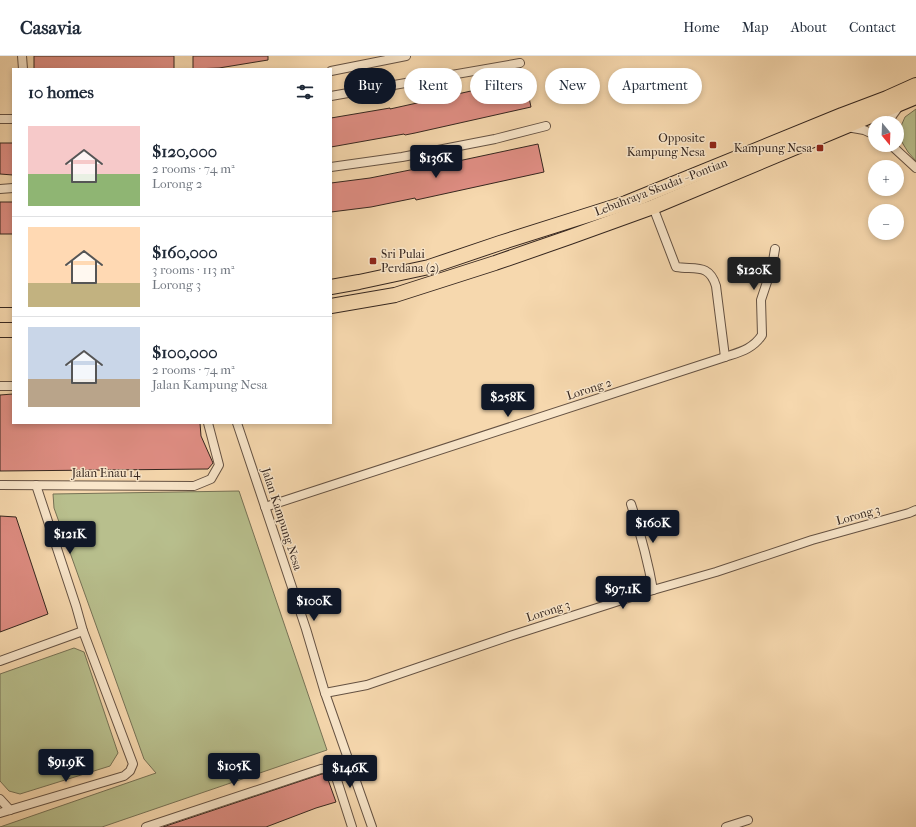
<!DOCTYPE html>
<meta charset="utf-8">
<style>
body{margin:0;font-family:"IM FELL French Canon",serif;background:#f6f6f7;color:#1f2937;height:100vh;display:flex;flex-direction:column;font-size:15px;white-space:nowrap}
*{box-sizing:border-box;margin:0}
p{font-size:13px;color:#747a83}
.icon{flex:none;width:22px;height:22px;fill:none;stroke:currentColor;stroke-width:2;stroke-linecap:round;stroke-linejoin:round}
.map{position:relative;flex:1;overflow:hidden}
.details{position:absolute;left:12px;top:12px;width:320px;height:356px;display:flex;flex-direction:column;background:#fff;border-radius:0px;box-shadow:0 2px 6px #0003}
.details>*{flex:none}
.banner{position:absolute;left:344px;top:12px;width:380px;height:36px;display:flex;gap:8px}
.needle{width:26px;rotate:161deg}
.tools{position:absolute;left:868px;top:60px;display:grid;gap:8px}
.tools a{display:grid;place-items:center;width:36px;height:36px;border-radius:50%;background:#fff;box-shadow:0 2px 6px #0003;font-size:20px}
.price{position:absolute;translate:-50% -34px;padding:0 9px;border-radius:4px;background:#111827;color:#fff;font-size:13px;line-height:26px;filter:drop-shadow(0 1px 2px #0008)}
.price::after{content:'';position:absolute;left:50%;top:24px;width:12px;height:9px;margin-left:-6px;background:inherit;clip-path:polygon(0 0,100% 0,50% 100%)}
.price.selected{background:#222;color:#fff}
ul{padding:0;list-style:none}
li{display:flex;align-items:center;gap:12px;height:100px;padding:0 16px}
li+li{border-top:1px solid #e0e1e3}
li span{display:grid;place-items:center;flex:none;width:112px;height:80px;border-radius:0px;color:#555}
li>.icon{margin-inline-start:auto}
span .icon{width:48px;height:48px;fill:#fffc;stroke-width:1}
li b{font-size:17px}
h2{display:flex;justify-content:space-between;align-items:center;height:48px;padding:0 16px;font-size:17px}
.tag{padding:0 14px;border-radius:18px;background:#fff;box-shadow:0 2px 6px #0003;font-size:14px;line-height:36px}
.tag.selected{background:#111827;color:#fff}
header{display:flex;align-items:center;gap:24px;box-sizing:border-box;height:56px;padding:0 20px;background:#fff;border-bottom:1px solid #e0e1e3}
header strong{font-size:19px}
nav{display:flex;gap:22px;margin-inline-start:auto;font-size:14px}
.map>svg:first-child{display:block}
.green{fill:#b8bf8d;stroke:#767256}
.building{fill:#e08e84;stroke:#35261f}
.lines{fill:none;stroke-linecap:round;stroke-linejoin:round}
.minor-casing{stroke:#655243;stroke-width:10}
.trunk-casing{stroke:#35261f;stroke-width:16}
.minor{stroke:#f9e6ca;stroke-width:8}
.trunk{stroke:#f6d8ae;stroke-width:14}
.poi-dot{fill:#8f2418;stroke:#f9e6ca;stroke-width:1.5}
.labels{text-anchor:middle;dominant-baseline:central;stroke-width:3;stroke-linejoin:round;paint-order:stroke}
.poi-label{font-size:12px;fill:#35261f;stroke:#f9e6ca;text-anchor:end}
.street-label{font-size:12px;fill:#35261f;stroke:#f9e6ca}
</style>
<header>
<strong>Casavia</strong>
<nav><a>Home</a><a>Map</a><a>About</a><a>Contact</a></nav>
</header>
<div class="map">
<svg width="916" height="771" viewBox="0 0 916 771">
<rect width="100%" height="100%" fill="#f6d8ae"/>
<filter id="stains"><feTurbulence type="fractalNoise" baseFrequency=".005" numOctaves="4"/><feColorMatrix values="0 0 0 0 .2 0 0 0 0 .09 0 0 0 0 .02 0 0 0 .5 -.17"/></filter>
<radialGradient id="worn" r=".72"><stop offset=".6" stop-color="#630" stop-opacity="0"/><stop offset="1" stop-color="#630" stop-opacity=".3"/></radialGradient>
<g class="green">
<polygon points="916,53 916,105 908,96 900,83 898,77 905,61"/>
<polygon points="239,435 327,694 102,771 0,771 156,717 144,703 54,452 53,438"/>
<polygon points="74,592 84,596 118,697 110,710 20,738 9,735 0,725 0,618"/>
</g>
<g class="building">
<rect x="34" y="0" width="140" height="13"/>
<polygon points="193,0 268,0 268,4 219,12 193,13"/>
<polygon points="525,23 531,51 415,77 405,79 404,78 331,91 331,62 390,52 390,53"/>
<polygon points="0,87 13,87 13,119 0,118"/>
<polygon points="538,88 544,116 416,144 415,142 371,151 331,156 331,127 370,122 410,114 430,111"/>
<rect x="0" y="146" width="13" height="32"/>
<polygon points="13,338 13,367 200,367 201,380 213,407 208,413 0,415 0,339"/>
<polygon points="0,460 16,461 48,558 0,576"/>
<polygon points="322,718 326,718 336,746 316,752 266,771 163,771"/>
</g>
<g class="lines">
<defs>
<g id="minor">
<polyline points="22,0 23,13"/>
<polyline points="331,15 406,0"/>
<polyline points="331,40 520,7"/>
<polyline points="0,63 13,63"/>
<polyline points="890,67 892,60 900,49"/>
<polyline points="847,71 864,74 875,79"/>
<polyline points="891,89 916,112"/>
<polyline points="331,111 402,101 495,83 546,70"/>
<polyline points="0,133 13,132"/>
<path d="M653 151 676 211C695 214 709 207 716 230L725 301"/>
<polyline points="0,330 13,330"/>
<polyline points="237,367 306,573 325,637 372,771"/>
<polyline points="0,429 194,430 211,423 219,409 208,367"/>
<path d="M631 448C640 476 648 505 653 534"/>
<path d="M265 451 725 301C740 296 753 293 762 279L761 244 772 211 775 193"/>
<polyline points="0,605 83,575"/>
<polyline points="325,637 367,629 510,580 653,534 716,516 812,484 909,457 916,454"/>
<polyline points="0,743 10,754"/>
<polyline points="0,757 124,720 130,715 133,708 83,575 76,550 36,429"/>
<path d="M146 771 321 713C327 712 330 712 335 718L352 771"/>
<polyline points="726,771 748,764"/>
</g>
<g id="trunk">
<polyline points="331,231 359,226 429,211 500,187 626,147 842,59 887,42 916,29"/>
<polyline points="331,250 395,239 495,207 570,181 653,151 916,41"/>
<polyline points="0,259 13,259"/>
<polyline points="0,274 13,274"/>
</g>
</defs>
<use href="#minor" class="minor-casing"/>
<use href="#trunk" class="trunk-casing"/>
<use href="#minor" class="minor"/>
<use href="#trunk" class="trunk"/>
</g>
<g class="poi-dot">
<rect x="709" y="85" width="8" height="8" rx="2"/>
<rect x="816" y="88" width="8" height="8" rx="2"/>
<rect x="369" y="201" width="8" height="8" rx="2"/>
</g>
<g class="labels">
<g class="poi-label">
<text x="705" y="82">Opposite<tspan x="705" dy="14">Kampung Nesa</tspan></text>
<text x="812" y="92">Kampung Nesa</text>
<text x="381" y="198" text-anchor="start">Sri Pulai<tspan x="381" dy="14">Perdana (2)</tspan></text>
</g>
<g class="street-label">
<text transform="translate(661 131) rotate(-21)">Lebuhraya Skudai - Pontian</text>
<text transform="translate(589 333) rotate(-18)">Lorong 2</text>
<text x="106" y="417">Jalan Enau 14</text>
<text transform="translate(858 459) rotate(-16)">Lorong 3</text>
<text transform="translate(282 463) rotate(72)">Jalan Kampung Nesa</text>
<text transform="translate(548 555) rotate(-18)">Lorong 3</text>
</g>
</g>
<rect width="100%" height="100%" filter="url(#stains)"/>
<rect width="100%" height="100%" fill="url(#worn)"/>
</svg>
<div class="tools">
<a><svg class="needle" viewBox="-14 -14 28 28"><path d="M0-13l5 13h-10z" fill="#e53935"/><path d="M0 13l5-13h-10z" fill="#747a83"/></svg></a>
<a>+</a>
<a>−</a>
</div>
<b class="price" style="left:436px;top:123px">$136K</b>
<b class="price selected" style="left:754px;top:235px">$120K</b>
<b class="price" style="left:508px;top:362px">$258K</b>
<b class="price" style="left:653px;top:488px">$160K</b>
<b class="price" style="left:70px;top:499px">$121K</b>
<b class="price" style="left:623px;top:554px">$97.1K</b>
<b class="price" style="left:314px;top:566px">$100K</b>
<b class="price" style="left:66px;top:727px">$91.9K</b>
<b class="price" style="left:234px;top:731px">$105K</b>
<b class="price" style="left:350px;top:733px">$146K</b>
<div class="banner">
<a class="tag selected">Buy</a>
<a class="tag">Rent</a>
<a class="tag">Filters</a>
<a class="tag">New</a>
<a class="tag">Apartment</a>
</div>
<section class="details">
<h2>10 homes<svg class="icon" aria-label="filters" viewBox="0 0 24 24"><path d="M4 7h16M4 17h16"/><circle cx="9" cy="7" r="2"/><circle cx="15" cy="17" r="2"/></svg></h2>
<ul>
<li><span style="background:linear-gradient(#f6c9c9 60%,#8fb573 0)"><svg class="icon" aria-label="home" viewBox="0 0 24 24"><path d="M3 11l9-7 9 7M6 9v11h12V9"/></svg></span><div><b>$120,000</b><p>2 rooms · 74 m²</p><p>Lorong 2</p></div></li>
<li><span style="background:linear-gradient(#ffd9b3 70%,#c2b280 0)"><svg class="icon" aria-label="home" viewBox="0 0 24 24"><path d="M3 11l9-7 9 7M6 9v11h12V9"/></svg></span><div><b>$160,000</b><p>3 rooms · 113 m²</p><p>Lorong 3</p></div></li>
<li><span style="background:linear-gradient(#c9d6e8 65%,#b9a48a 0)"><svg class="icon" aria-label="home" viewBox="0 0 24 24"><path d="M3 11l9-7 9 7M6 9v11h12V9"/></svg></span><div><b>$100,000</b><p>2 rooms · 74 m²</p><p>Jalan Kampung Nesa</p></div></li>
</ul>
</section>
</div>
